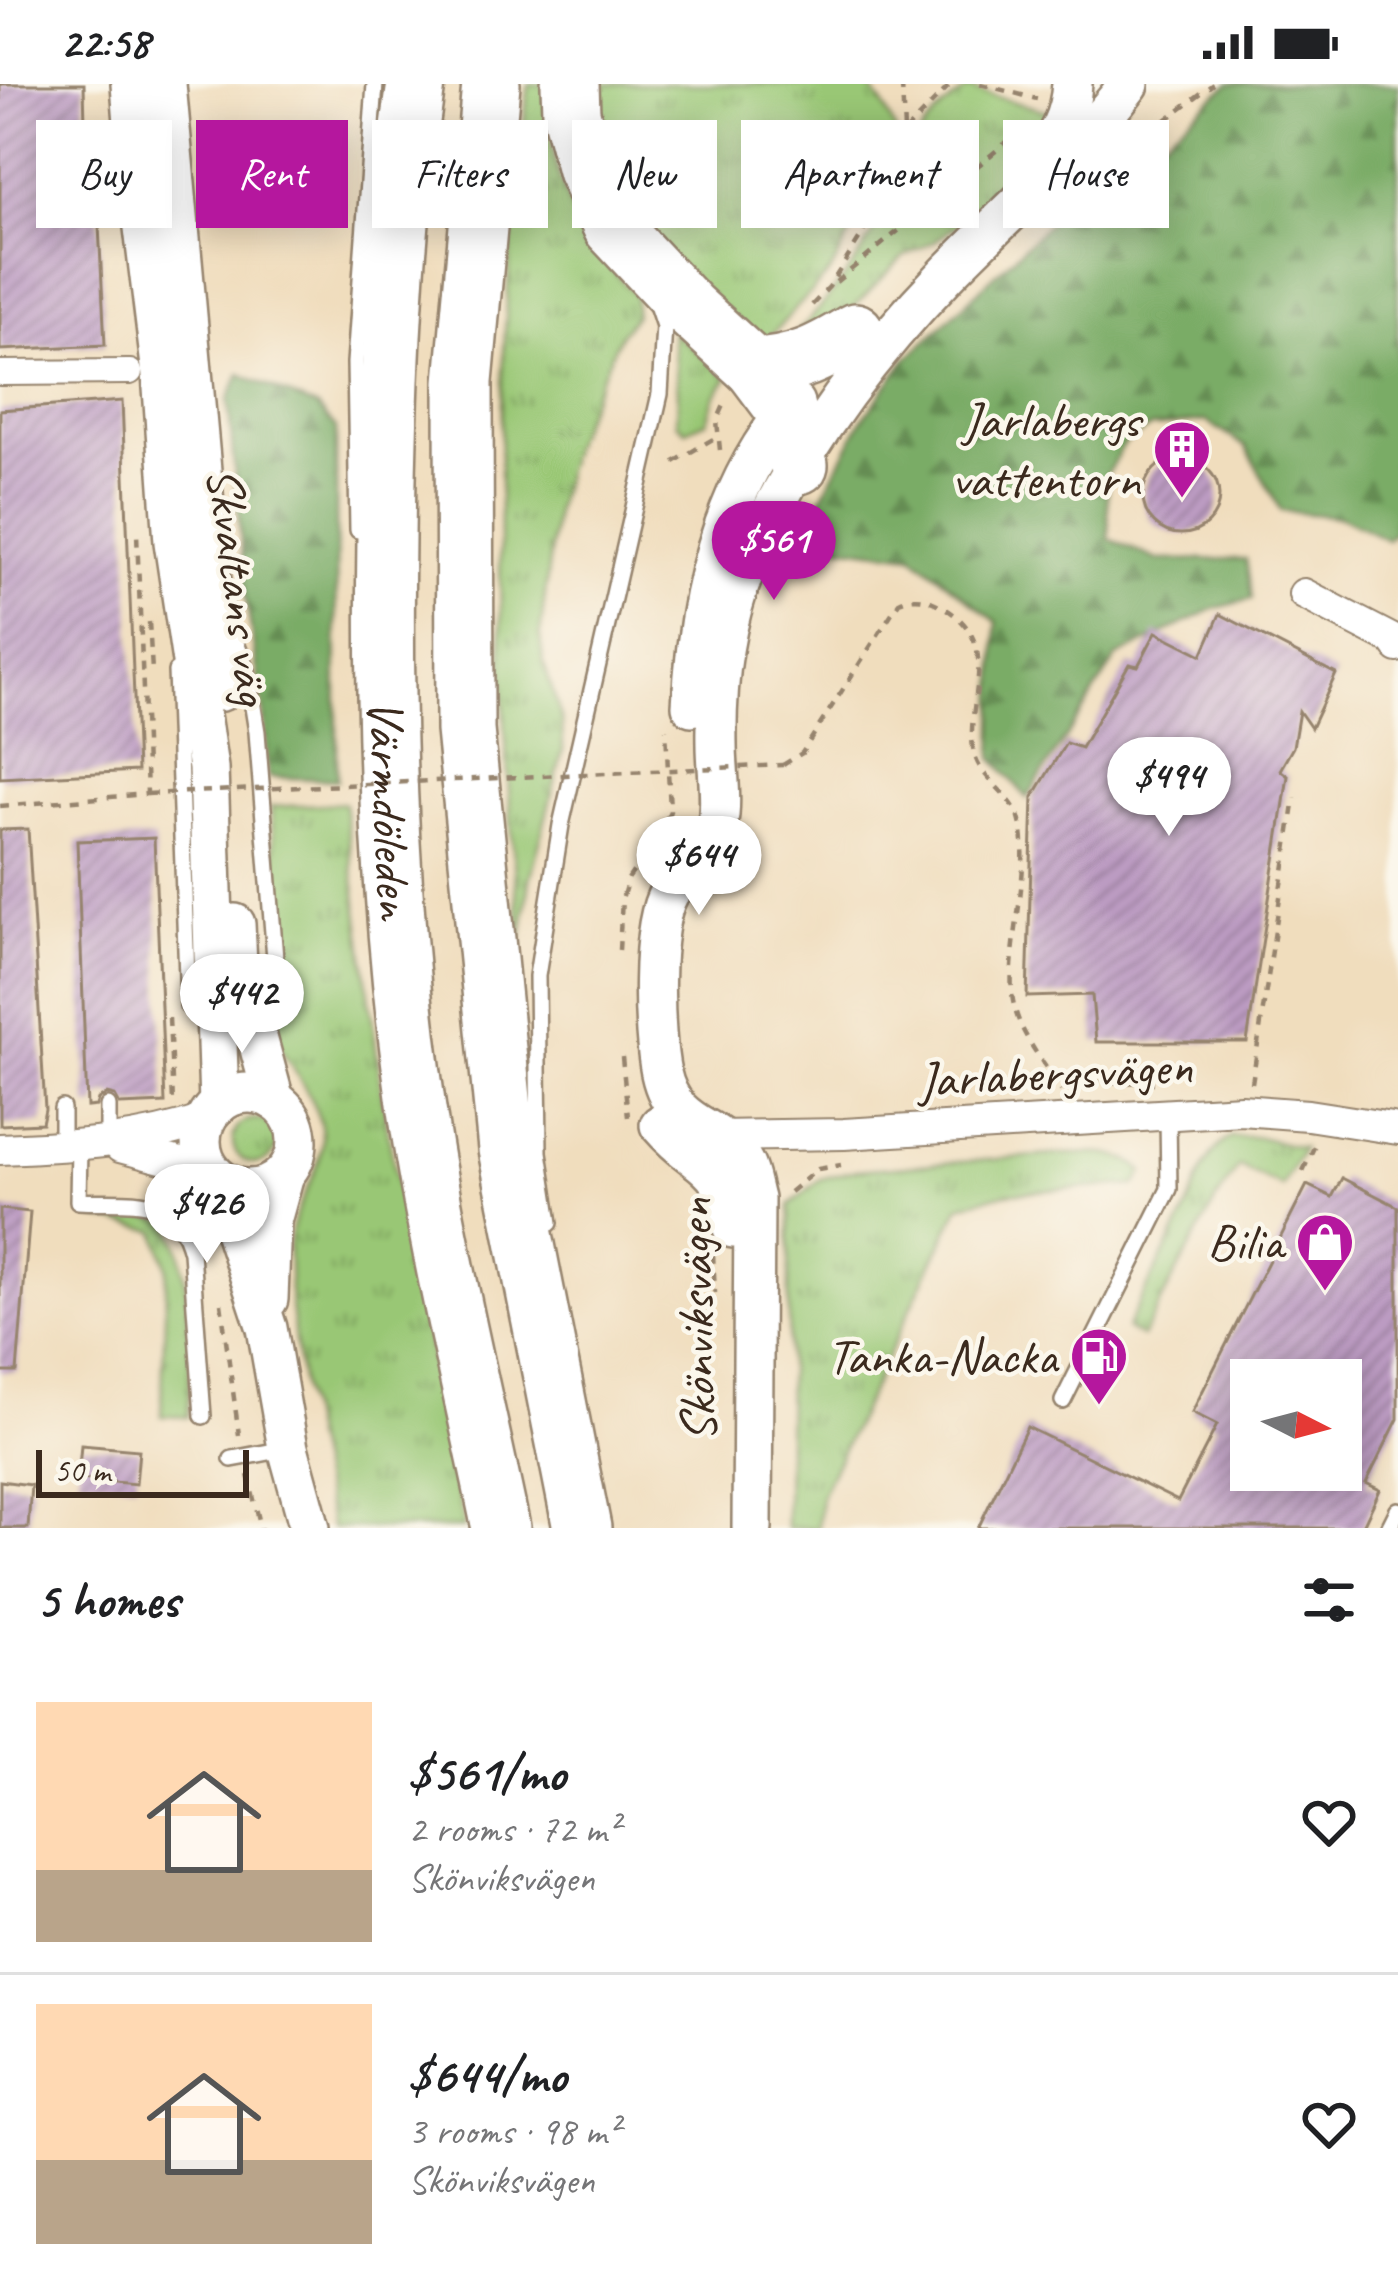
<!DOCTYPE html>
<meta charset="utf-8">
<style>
body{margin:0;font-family:Caveat,sans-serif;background:#f2f2f2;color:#202124;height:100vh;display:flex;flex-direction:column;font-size:45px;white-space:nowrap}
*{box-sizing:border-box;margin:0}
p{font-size:39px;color:#757577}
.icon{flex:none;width:66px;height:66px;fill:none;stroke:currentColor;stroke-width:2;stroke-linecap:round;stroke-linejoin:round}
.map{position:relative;height:1444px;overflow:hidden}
.drawer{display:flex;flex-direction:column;background:#fff;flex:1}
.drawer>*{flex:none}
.banner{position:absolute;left:36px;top:36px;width:1326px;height:108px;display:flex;gap:24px}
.needle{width:78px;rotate:96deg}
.buttons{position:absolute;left:1230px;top:1275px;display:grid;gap:24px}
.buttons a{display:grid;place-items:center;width:132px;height:132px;border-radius:0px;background:#fff;box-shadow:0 6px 30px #0003;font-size:60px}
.scale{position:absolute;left:36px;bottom:30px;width:213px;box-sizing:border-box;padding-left:12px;border:6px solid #3b2a1e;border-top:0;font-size:33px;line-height:42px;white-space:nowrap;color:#3b2a1e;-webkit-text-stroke:9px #fbf7ec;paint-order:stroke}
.price{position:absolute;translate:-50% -102px;padding:0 27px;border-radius:42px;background:#fff;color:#222;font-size:39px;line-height:78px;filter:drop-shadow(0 3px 6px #0008)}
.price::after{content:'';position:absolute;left:50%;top:72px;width:36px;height:27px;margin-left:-18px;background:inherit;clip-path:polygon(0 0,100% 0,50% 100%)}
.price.on{background:#b5179e;color:#fff}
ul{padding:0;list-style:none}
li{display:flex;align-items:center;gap:36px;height:300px;padding:0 36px}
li+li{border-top:3px solid #e0e0e0}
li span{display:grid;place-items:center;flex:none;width:336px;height:240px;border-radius:0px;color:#555}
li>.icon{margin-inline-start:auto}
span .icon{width:144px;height:144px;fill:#fffc;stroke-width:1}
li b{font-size:51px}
h2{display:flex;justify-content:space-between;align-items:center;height:144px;padding:0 36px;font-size:51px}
.tag{padding:0 42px;border-radius:0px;background:#fff;box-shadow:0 6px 30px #0003;font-size:42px;line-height:108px}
.tag.on{background:#b5179e;color:#fff}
.status{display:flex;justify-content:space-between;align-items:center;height:84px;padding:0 60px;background:#fff;direction:ltr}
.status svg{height:33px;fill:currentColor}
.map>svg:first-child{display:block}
.grass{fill:url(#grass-tufts);stroke:#6a784a;stroke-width:3}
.forest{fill:url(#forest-firs);stroke:#5a6b42;stroke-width:3}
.building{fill:url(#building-hatch);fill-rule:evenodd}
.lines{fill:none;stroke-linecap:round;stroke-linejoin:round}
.service-casing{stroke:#96846e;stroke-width:20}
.pedestrian-casing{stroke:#96846e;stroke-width:28}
.minor-casing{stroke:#96846e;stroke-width:34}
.tertiary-casing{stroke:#96846e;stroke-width:44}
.motorway-casing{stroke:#96846e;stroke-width:62}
.path{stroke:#96846e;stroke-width:4.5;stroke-dasharray:9 9;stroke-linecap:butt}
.service{stroke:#fff;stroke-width:15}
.pedestrian{stroke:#fff;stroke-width:24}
.minor{stroke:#fff;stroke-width:30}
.tertiary{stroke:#fff;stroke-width:39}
.motorway{stroke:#fff;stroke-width:57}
.path-bridge{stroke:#96846e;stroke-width:4.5;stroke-dasharray:9 9;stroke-linecap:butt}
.labels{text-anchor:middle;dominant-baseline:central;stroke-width:9;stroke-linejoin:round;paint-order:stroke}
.poi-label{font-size:51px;fill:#3b2a1e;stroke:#fbf7ec;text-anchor:end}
.street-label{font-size:51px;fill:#3b2a1e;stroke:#fbf7ec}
</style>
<div class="status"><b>22:58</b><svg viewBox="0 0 49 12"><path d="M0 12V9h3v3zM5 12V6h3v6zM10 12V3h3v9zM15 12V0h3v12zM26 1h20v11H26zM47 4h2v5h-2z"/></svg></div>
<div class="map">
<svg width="1398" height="1444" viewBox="0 0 1398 1444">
<defs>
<pattern id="grass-tufts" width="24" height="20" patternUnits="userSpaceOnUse" patternTransform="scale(3)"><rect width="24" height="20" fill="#99c775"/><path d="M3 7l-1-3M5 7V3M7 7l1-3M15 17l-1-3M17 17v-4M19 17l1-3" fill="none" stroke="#7ea25f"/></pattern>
<pattern id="forest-firs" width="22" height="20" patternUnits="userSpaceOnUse" patternTransform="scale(3)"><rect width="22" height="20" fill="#7aac66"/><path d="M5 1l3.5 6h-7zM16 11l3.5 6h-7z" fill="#658c53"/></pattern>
<pattern id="building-hatch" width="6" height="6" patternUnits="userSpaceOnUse" patternTransform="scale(3)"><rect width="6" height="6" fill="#bc9bc2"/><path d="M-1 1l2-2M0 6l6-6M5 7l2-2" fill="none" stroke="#9a7f9d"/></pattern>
</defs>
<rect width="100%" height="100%" fill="#fbf7ec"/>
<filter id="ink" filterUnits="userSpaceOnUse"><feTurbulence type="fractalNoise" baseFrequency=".00833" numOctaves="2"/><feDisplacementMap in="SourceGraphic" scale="24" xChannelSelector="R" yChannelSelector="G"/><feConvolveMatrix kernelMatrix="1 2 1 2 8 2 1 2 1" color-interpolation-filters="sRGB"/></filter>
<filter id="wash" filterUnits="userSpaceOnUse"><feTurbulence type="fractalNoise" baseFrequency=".004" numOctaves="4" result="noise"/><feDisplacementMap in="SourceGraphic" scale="48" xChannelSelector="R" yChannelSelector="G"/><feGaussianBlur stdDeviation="2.7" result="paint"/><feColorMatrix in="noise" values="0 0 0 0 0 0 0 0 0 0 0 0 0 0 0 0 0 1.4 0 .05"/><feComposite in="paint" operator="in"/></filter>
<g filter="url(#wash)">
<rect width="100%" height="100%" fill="#f0ddbd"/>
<g class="grass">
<path d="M529 0H544C554 99 565 138 635 211V231L620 251 572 358 555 427 540 552 543 577 562 637 563 666 530 796 521 859C494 574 489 284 529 0Z"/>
<polygon points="586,0 867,0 882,19 896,48 860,132 831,187 758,265 630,143"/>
<path d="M969 5 1053 29 1040 58 969 132 936 156 903 173 827 251 773 274C809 237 841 203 868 158 903 101 901 45 969 5Z"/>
<polygon points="672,247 728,294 714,313 707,337 686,346 677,339 678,308"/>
<path d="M344 719 386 1039 464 1444H331C313 1352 287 1257 289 1163 290 1122 325 1089 322 1050 320 1018 279 965 263 936L261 923 287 917 271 723Z"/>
<circle cx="255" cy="1057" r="22"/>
<path d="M1230 1053H1259L1303 1064 1282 1103 1239 1082 1215 1118 1142 1253 1126 1245C1145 1208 1164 1171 1183 1134 1197 1105 1201 1073 1230 1053Z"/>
<path d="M1064 1070C1092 1069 1124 1066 1144 1088L1136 1101 1006 1109 960 1121 821 1411 818 1444H786L790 1121 820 1095 856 1086Z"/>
<path d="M128 1132C139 1133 155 1132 165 1138 194 1158 190 1298 188 1333L161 1332 167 1183 156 1147 92 1133Z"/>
</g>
<g class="forest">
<polygon points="1229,0 1398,0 1398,443 1387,456 1341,433 1281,427 1246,363 1206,337 1151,343 1124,360 1107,390 1109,455 1158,476 1246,475 1252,515 1213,525 1117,573 1027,714 993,674 997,538 913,471 799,457 862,336 906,276 1048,140 1158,60"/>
<polygon points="240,290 318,324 336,344 337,696 268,693 263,623 246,514 228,316"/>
</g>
<g id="blocks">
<g class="building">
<polygon points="0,0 84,0 86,82 96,82 105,261 0,266"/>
<polygon points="122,317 137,687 0,694 0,326"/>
<circle cx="1181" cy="412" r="38"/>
<polygon points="1220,530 1336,590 1311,644 1299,627 1293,663 1280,686 1288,692 1247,958 1096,958 1092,911 1027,913 1033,713 1066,659 1081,664 1129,580 1138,582 1156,548 1202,571"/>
<polygon points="28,745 45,1025 42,1039 0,1041 0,746"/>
<polygon points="154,754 165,1019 120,1021 115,1012 107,1010 98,1015 96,1022 87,1023 77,757"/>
<path d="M1342 1094 1398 1123V1335L1366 1399 1380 1406 1362 1444H978L1027 1343 1178 1417 1217 1341 1192 1328 1307 1101 1332 1113ZM1251 1296H1341V1386H1251Z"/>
<polygon points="0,1125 30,1128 17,1288 0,1288"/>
<polygon points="81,1361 139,1366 136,1400 78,1395"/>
<polygon points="0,1397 31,1401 28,1444 0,1444"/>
</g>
</g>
</g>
<g filter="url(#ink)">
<use href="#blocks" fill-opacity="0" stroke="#96846e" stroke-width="3"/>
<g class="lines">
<defs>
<g id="service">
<polyline points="358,446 355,279 375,0"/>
<polyline points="229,542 247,586 257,648 278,912"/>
<polyline points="176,587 188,922"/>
<polyline points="108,1022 108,1057"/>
<polyline points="62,1024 62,1062"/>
<path d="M79 1062 78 1117C130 1120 176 1106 191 1168L203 1332"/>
<polyline points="550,1139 539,1068 537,892 561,741 660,310 664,242 658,224"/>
<polyline points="1063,1317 1169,1105 1168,1031"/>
<polyline points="232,1375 285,1365"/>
<polyline points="1389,1444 1398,1426"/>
</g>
<polyline id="pedestrian" points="0,289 130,288"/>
<g id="minor">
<polyline points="1304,510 1393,556 1398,563"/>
<polyline points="717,1052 844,1050 1241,1026 1308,1031 1398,1045"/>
<polyline points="120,1063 211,1087"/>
<path d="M0 1065C72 1062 139 1059 207 1035"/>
</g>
<g id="tertiary">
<polyline points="131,0 139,103 162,290 174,458 208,684 219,1020"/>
<polyline points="166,0 221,607"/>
<path d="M1036 80C1057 55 1070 33 1072 0"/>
<path d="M692 622C697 515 721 403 794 319"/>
<polyline points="235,840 237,880 274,1016"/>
<circle cx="249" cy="1057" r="48"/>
<path d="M660 1041C699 1087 724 1074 733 1144"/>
<polyline points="224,1098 236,1150 267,1244 288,1364 310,1444"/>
<polyline points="268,1215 271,1137 284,1090"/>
<path d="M752 1444 754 1115C751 1104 749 1090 744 1080 723 1038 674 1049 661 989 653 951 649 842 669 809 682 788 711 767 717 743 723 719 717 686 717 661 716 604 722 544 743 491 787 379 864 276 947 190 1008 127 1076 71 1129 0"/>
</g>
<g id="motorway">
<path id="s1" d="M416 0C394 150 388 302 386 453 383 653 390 855 421 1052 442 1183 474 1314 501 1444"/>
<polyline points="491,0 464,298 465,646 507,1065 582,1444"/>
<path d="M570 0 571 29 586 86 612 143 688 224 754 284C796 282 821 269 855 248"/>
<polyline points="754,284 787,328 799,381"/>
</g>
</defs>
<use href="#service" class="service-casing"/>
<use href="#pedestrian" class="pedestrian-casing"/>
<use href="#minor" class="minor-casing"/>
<use href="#tertiary" class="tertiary-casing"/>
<use href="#motorway" class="motorway-casing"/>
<g class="path">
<polyline points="902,0 904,48"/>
<polyline points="980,0 1037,15"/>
<polyline points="1108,80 1213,0"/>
<polyline points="836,198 1008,57"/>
<polyline points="812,221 829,203 862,151 904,49 951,0"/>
<polyline points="720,366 717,337 725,319"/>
<polyline points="674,378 718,352"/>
<polyline points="149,538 152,587"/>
<path d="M783 681 802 669 899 518C916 511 927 514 943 523 1010 562 958 626 976 675 984 697 1012 711 1019 734 1033 780 1008 858 1012 909 1015 946 1043 976 1061 1007"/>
<polyline points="0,722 147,710 137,449"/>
<polyline points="619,866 622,815 628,795 661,748 670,727 666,645"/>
<polyline points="169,934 173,1018"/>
<polyline points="622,973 628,1033"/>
<polyline points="1055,997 1158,999"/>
<polyline points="1252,999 1295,714"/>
<polyline points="1303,1087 1315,1061"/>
<polyline points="790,1108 818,1085 841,1081"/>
<polyline points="713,1170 715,1209"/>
<polyline points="221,1219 239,1351"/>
<polyline points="248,1391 261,1444"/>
</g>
<use href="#service" class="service"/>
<use href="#pedestrian" class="pedestrian"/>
<use href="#minor" class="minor"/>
<use href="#tertiary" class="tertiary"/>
<use href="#motorway" class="motorway"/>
<polyline class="path-bridge" points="147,710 783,681"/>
</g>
</g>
<defs>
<symbol id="building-pin" viewBox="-11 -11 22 30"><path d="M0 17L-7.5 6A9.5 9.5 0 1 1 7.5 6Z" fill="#b5179e" stroke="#fbf7ec"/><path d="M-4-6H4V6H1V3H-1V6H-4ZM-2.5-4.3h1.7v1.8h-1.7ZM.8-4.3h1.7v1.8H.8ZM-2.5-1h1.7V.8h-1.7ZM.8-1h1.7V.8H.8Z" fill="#fff"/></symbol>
<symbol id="shop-pin" viewBox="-11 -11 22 30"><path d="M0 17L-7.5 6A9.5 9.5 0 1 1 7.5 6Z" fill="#b5179e" stroke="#fbf7ec"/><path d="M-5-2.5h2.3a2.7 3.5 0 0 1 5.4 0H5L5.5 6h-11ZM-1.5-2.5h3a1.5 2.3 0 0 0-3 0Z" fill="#fff"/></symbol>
<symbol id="fuel-pin" viewBox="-11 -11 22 30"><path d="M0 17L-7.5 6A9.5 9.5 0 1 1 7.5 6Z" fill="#b5179e" stroke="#fbf7ec"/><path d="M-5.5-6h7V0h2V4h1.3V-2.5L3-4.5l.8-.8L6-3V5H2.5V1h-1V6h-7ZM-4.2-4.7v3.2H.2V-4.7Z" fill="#fff"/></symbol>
</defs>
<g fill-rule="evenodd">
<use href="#building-pin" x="1149" y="332" width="66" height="90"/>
<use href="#shop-pin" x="1292" y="1125" width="66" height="90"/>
<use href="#fuel-pin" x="1066" y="1239" width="66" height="90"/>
</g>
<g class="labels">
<g class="poi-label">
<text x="1140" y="336">Jarlabergs<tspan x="1140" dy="59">vattentorn</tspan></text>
<text x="1283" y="1158">Bilia</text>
<text x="1057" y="1272">Tanka-Nacka</text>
</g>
<g class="street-label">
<text transform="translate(239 502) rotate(83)">Skvaltans väg</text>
<text stroke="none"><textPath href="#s1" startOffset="726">Värmdöleden</textPath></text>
<text transform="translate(1055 989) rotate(-3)">Jarlabergsvägen</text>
<text transform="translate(696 1236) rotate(-91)">Skönviksvägen</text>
</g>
</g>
</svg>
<div class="buttons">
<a><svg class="needle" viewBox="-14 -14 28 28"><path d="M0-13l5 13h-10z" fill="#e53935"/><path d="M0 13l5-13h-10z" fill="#757577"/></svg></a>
</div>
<div class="scale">50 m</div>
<b class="price on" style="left:774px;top:519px">$561</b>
<b class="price" style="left:1169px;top:755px">$494</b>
<b class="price" style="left:699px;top:834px">$644</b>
<b class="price" style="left:242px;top:972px">$442</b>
<b class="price" style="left:207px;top:1182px">$426</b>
<div class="banner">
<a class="tag">Buy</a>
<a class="tag on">Rent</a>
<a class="tag">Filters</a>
<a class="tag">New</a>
<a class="tag">Apartment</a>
<a class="tag">House</a>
</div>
</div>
<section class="drawer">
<h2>5 homes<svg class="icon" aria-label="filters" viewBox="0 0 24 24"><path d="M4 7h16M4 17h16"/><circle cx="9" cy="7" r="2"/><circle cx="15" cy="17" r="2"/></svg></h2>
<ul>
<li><span style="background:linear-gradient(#ffd9b3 70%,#b9a48a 0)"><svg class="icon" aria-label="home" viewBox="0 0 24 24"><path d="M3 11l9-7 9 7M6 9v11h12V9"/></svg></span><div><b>$561/mo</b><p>2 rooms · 72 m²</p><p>Skönviksvägen</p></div><svg class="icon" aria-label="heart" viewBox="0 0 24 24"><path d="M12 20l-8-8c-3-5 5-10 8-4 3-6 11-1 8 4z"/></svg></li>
<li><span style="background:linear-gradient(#ffd9b3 65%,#b9a48a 0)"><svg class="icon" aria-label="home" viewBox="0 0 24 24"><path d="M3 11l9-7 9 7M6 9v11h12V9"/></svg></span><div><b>$644/mo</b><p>3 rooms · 98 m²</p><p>Skönviksvägen</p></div><svg class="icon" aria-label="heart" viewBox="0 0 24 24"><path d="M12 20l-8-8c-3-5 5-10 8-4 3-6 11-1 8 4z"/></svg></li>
</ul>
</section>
